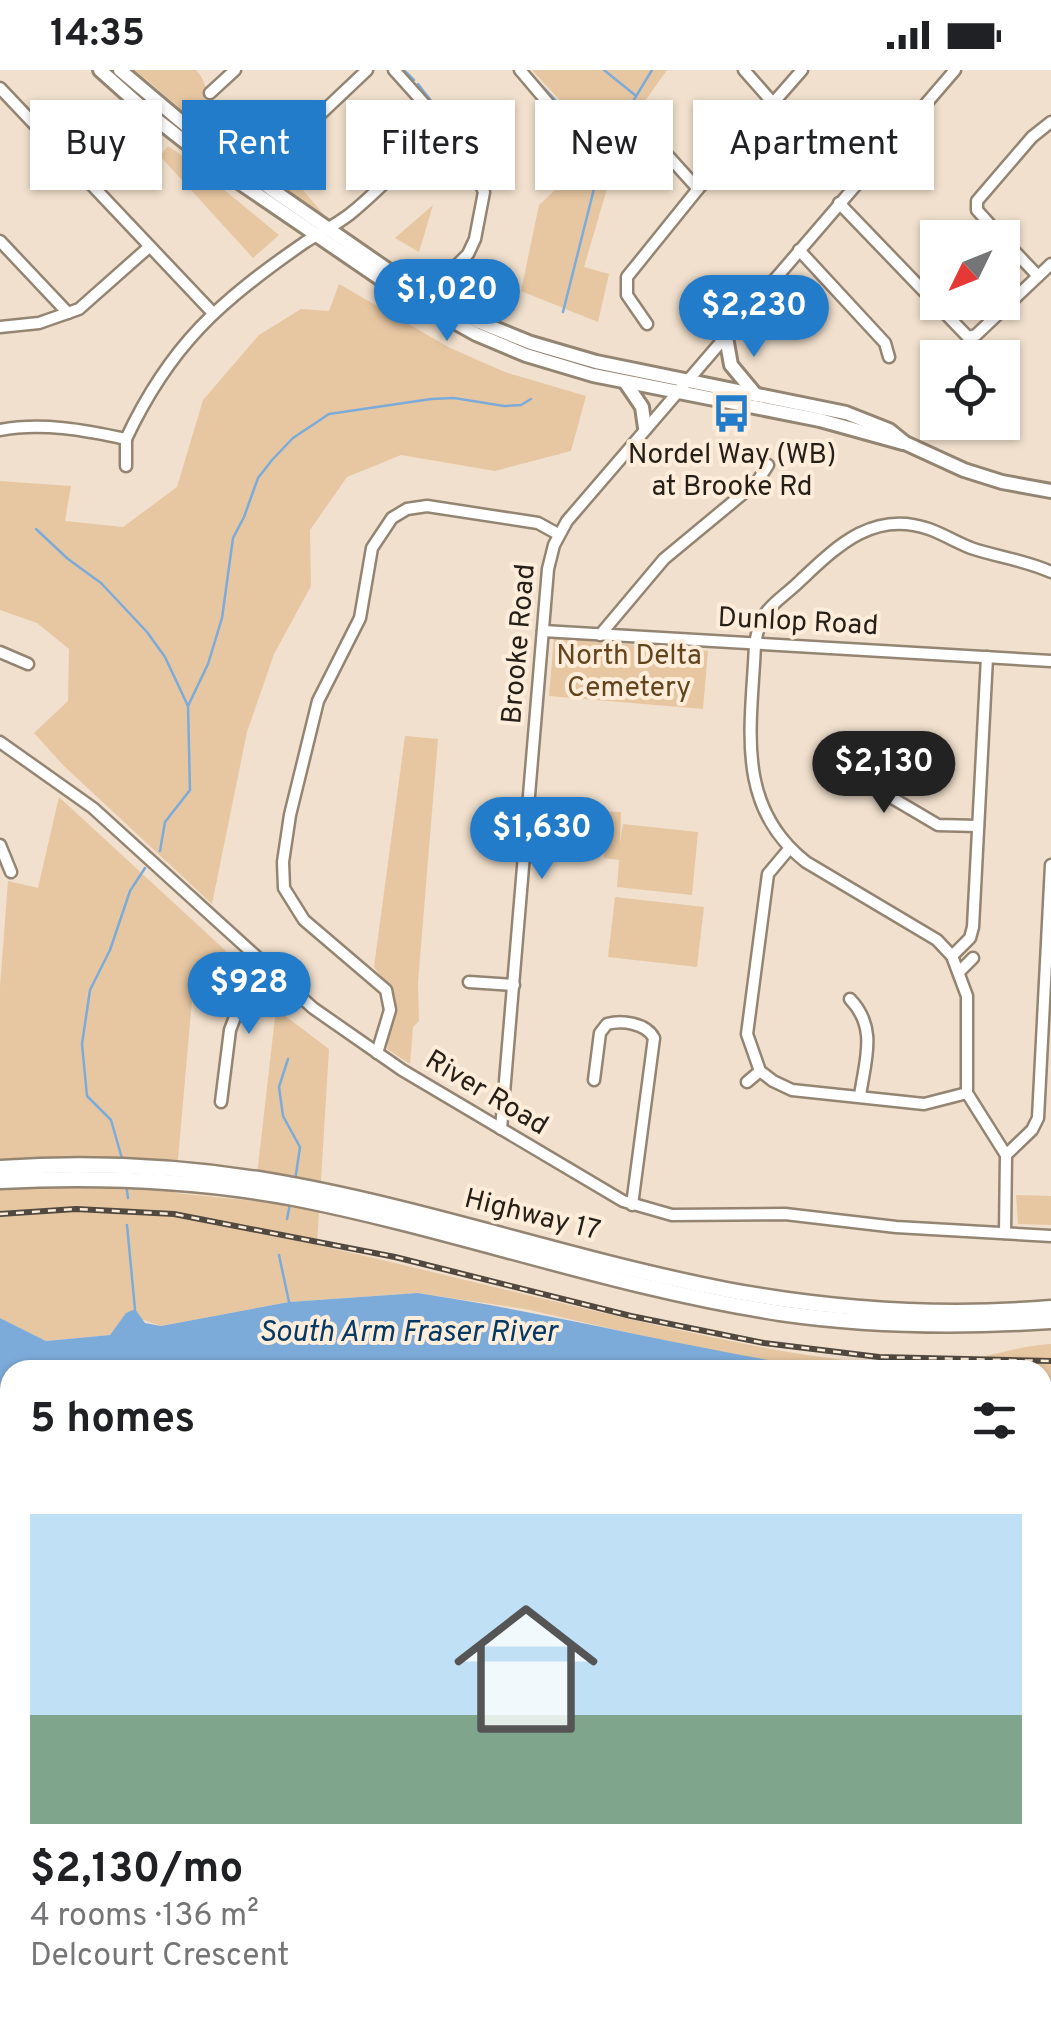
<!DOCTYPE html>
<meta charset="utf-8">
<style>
body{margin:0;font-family:Overpass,sans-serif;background:#f2f2f2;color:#202124;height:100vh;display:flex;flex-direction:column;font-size:38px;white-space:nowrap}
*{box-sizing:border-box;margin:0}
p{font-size:32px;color:#757577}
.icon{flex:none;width:55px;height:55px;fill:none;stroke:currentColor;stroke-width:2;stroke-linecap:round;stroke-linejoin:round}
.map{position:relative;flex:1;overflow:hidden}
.panel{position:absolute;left:0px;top:1290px;width:1052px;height:670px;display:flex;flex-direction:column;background:#fff;border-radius:30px 30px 0 0;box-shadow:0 2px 8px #0004}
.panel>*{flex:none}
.top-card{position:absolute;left:30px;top:30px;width:992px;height:90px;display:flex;gap:20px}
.needle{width:65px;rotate:227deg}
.fabs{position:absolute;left:920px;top:150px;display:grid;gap:20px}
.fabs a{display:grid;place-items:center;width:100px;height:100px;border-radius:0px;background:#fff;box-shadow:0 2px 8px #0004;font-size:50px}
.price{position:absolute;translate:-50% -85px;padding:0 22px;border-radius:35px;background:#237cc9;color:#fff;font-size:32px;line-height:65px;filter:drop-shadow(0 2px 5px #0008)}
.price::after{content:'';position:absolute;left:50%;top:60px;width:30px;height:22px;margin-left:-15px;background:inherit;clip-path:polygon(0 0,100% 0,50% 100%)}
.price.selected{background:#222;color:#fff}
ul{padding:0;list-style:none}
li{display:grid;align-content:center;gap:20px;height:530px;padding:0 30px}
li span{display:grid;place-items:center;height:310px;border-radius:0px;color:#555}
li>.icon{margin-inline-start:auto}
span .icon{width:180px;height:180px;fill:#fffc;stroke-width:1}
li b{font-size:42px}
h2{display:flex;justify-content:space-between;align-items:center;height:120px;padding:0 30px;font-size:42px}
.chip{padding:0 35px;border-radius:0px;background:#fff;box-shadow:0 2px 8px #0004;font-size:35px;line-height:90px}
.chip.selected{background:#237cc9;color:#fff}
.status{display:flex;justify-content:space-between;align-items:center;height:70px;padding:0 50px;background:#fff;direction:ltr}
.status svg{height:28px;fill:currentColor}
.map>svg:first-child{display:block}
.green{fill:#e7c7a2}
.water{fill:#7dabd9}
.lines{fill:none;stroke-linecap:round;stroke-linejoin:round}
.stream{stroke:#7dabd9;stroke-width:2.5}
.minor-casing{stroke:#948573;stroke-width:15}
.major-casing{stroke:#948573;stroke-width:18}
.highway-casing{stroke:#948573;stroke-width:19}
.minor{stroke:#fff;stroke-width:10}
.major{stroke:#fff;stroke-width:12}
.highway{stroke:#fff;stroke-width:14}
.rail-casing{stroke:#51493f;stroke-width:6}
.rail{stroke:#feedda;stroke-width:2.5;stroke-dasharray:8;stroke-linecap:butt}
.labels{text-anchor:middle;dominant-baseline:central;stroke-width:8;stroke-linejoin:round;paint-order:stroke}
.poi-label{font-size:28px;fill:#251f18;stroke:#feedda}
.street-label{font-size:28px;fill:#251f18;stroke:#feedda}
.park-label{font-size:28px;fill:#63441d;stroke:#feedda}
.water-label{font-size:30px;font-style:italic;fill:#043965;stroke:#feedda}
</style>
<div class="status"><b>14:35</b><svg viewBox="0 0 49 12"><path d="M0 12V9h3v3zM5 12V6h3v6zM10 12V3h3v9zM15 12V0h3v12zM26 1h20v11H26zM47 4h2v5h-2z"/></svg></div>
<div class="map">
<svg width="1051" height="1960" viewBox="0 0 1051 1960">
<rect width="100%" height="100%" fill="#f1e0cd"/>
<g class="green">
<path d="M130 0H196C207 12 208 24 205 40L232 68 292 107 324 145 225 79 194 56 176 35 147 10Z"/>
<polygon points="532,0 667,0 624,61 584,197 609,204 598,252 521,221 539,135 568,108 576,48"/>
<polygon points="168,76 184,87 279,165 253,188 160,86"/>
<polygon points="433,135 419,182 395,168"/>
<polygon points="339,214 450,278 505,302 586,326 571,381 495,401 401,385 347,407 310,460 311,516 274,584 247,662 212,834 64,696 34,663 68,631 69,579 37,553 0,540 0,411 71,416 65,451 123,457 177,417 203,330 259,265 301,239 329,241"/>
<polygon points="554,568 708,581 703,639 549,626"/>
<path d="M405 666 438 669 418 912 419 951 413 957 410 994 387 979C394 937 403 934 374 897Z"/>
<path d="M59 727 226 881 193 919 175 1123 254 1131 276 939 329 979 317 1175C437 1202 555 1233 674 1259 757 1277 846 1296 931 1295 971 1294 1011 1276 1051 1274V1311L1043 1310 1042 1300H828L722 1284 525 1239 418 1223 289 1232 161 1256 126 1244 110 1265 46 1271 0 1248V917L8 811 38 818Z"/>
<polygon points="596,741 621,742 620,775 623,754 698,762 692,825 617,817 619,790 604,788 605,774 600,774 600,758 596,753"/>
<polygon points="615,827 704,837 697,897 608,887"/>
<polygon points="1016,1125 1051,1126 1051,1155 1018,1154"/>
</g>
<g class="water">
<path d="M418 1223C556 1244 691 1279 828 1300H10V1880L0 1884V1248L46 1271 110 1265 126 1243 135 1239 145 1253 161 1256 289 1232Z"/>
<polygon points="1042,1310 1051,1311 1051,1800 1042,1799"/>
</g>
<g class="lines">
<g class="stream">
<polyline points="404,0 414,10"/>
<polyline points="527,0 561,36"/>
<polyline points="604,0 635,25"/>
<polyline points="418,14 432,32"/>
<polyline points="436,38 439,43"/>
<polyline points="563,242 601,91 610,69 652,0"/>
<polyline points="36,459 68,489 101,513 147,562 165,587 188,636"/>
<polyline points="160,781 165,752 190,720 188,636 208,594 222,548 233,468 244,447 258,408 272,390 293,368 329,344 431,329 454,328 504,336 521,335 531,329"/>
<polyline points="288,989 279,1017 283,1046 300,1077 295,1111"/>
<polyline points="123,1092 111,1050 87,1026 82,974 90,920 110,880 130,821 145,798"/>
<polyline points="126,1114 128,1128"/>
<polyline points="287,1149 290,1134"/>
<polyline points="127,1155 135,1239"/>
<polyline points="279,1185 289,1232"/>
</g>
<defs>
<g id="minor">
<polyline points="394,0 429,39 439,59 474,98 484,122 475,169 468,184 457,195"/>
<polyline points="520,0 565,53"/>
<polyline points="744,0 773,33"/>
<polyline points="0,18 212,242"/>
<polyline points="210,23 235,0"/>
<polyline points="652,68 698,119"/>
<polyline points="274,88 367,0"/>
<polyline points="839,133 968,267 976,265 1051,194"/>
<polyline points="1002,168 977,140 977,131 1032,67 1051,52"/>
<polyline points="1002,168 1038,206"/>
<polyline points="0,171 68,243"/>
<polyline points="799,180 885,273 889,287"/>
<polyline points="647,254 627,225 627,207 698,119 802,0"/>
<polyline points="0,257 39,253 79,239 149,177"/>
<path d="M0 360C41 352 85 360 126 369 170 275 220 231 304 173 319 163 336 155 350 144 382 118 410 87 439 59"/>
<polyline points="126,369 126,396"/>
<polyline points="543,561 1051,591"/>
<polyline points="600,565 664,489 757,412 768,395"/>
<polyline points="0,582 28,594"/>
<polyline points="0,672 93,738 313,938 402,1000 623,1131 672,1145 785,1144 896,1157 1051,1166"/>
<polyline points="858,677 853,699 860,709 938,755 978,756"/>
<polyline points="0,775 11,802"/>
<polyline points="789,779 768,804 747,964 760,1001 773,1011 792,1020 924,1034 967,1023"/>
<polyline points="952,886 970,868 973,857 987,587"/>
<polyline points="959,902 973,888"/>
<polyline points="469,912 514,915"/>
<path d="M850 929C878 958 865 990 860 1026"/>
<polyline points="377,983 390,940 386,920 304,850 284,818 283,792 290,745 318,631 360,548 372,478 392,448 407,439 427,436 538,453 558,464"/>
<path d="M594 1010 600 963 607 954C622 950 646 953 654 968L632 1135"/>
<polyline points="747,1012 760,1001"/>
<polyline points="221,1032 230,960 238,939 272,900"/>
<polyline points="501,1059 548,499 554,475 567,451 955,0"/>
<polyline points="1006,1085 1032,1060 1038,1048 1051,795"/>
<path d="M1005 1163 1006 1085 967 1023V926L952 886 937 870 806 792C733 735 752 654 755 574 761 535 777 534 802 509 839 474 875 440 929 459 943 464 956 472 971 478 997 487 1025 490 1051 502"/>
</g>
<g id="major">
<polyline points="100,0 147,42 217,97 397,220 476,264 526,285 593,305 820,350 903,373"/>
<polyline points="120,0 197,65 271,119 395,205 479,252 531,273 596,292 846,343 889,360 905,373 964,400 1002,412 1051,421"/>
<polyline points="726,267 731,295 756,325"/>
<polyline points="625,312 642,337 645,358"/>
</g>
<g id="highway">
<path d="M0 1098C88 1092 176 1096 264 1110 421 1136 571 1190 727 1220 834 1240 943 1247 1051 1238"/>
<path d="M0 1111C97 1106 198 1110 294 1128 457 1160 615 1218 780 1243 870 1256 960 1257 1051 1251"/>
</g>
</defs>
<use href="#minor" class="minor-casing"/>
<use href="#major" class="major-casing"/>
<use href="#highway" class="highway-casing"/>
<use href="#minor" class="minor"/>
<use href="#major" class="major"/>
<use href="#highway" class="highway"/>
<defs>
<g id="rail">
<polyline points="0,1144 76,1139 174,1144 395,1187 631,1246 764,1273 879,1287 1051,1291"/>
<polyline points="1042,1841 1051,1838"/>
<polyline points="1042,1873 1051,1866"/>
<polyline points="0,1933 10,1930"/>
<polyline points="253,1960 254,1950"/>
<polyline points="778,1960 780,1950"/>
<polyline points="929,1960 930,1950"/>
</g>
</defs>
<use href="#rail" class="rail-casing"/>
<use href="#rail" class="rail"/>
</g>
<defs>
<symbol id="bus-bare" viewBox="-9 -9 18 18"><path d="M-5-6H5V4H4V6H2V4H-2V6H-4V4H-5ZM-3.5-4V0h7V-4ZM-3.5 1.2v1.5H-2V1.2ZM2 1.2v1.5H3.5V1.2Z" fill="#237cc9" stroke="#feedda" stroke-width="2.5" paint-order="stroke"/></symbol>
</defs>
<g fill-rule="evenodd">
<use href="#bus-bare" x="704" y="316" width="55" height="55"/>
</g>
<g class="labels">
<g class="poi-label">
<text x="732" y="386">Nordel Way (WB)<tspan x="732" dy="32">at Brooke Rd</tspan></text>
</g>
<g class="street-label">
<text transform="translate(798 553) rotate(3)">Dunlop Road</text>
<text transform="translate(520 574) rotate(-85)">Brooke Road</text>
<text transform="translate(486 1024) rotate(31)">River Road</text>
<text transform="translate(532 1146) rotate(14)">Highway 17</text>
</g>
<g class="park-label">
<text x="629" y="587">North Delta<tspan x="629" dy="32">Cemetery</tspan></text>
</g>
<g class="water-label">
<text x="408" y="1263">South Arm Fraser River</text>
</g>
</g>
</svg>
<div class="fabs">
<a><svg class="needle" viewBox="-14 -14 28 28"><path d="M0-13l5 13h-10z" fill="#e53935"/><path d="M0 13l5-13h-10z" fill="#757577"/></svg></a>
<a><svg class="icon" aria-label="locate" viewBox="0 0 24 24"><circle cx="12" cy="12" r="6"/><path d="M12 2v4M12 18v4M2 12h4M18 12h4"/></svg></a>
</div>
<b class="price" style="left:447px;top:274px">$1,020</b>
<b class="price" style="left:754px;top:290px">$2,230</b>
<b class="price selected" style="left:884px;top:746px">$2,130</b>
<b class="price" style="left:542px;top:812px">$1,630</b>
<b class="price" style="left:249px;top:967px">$928</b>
<div class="top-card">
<a class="chip">Buy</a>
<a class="chip selected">Rent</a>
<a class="chip">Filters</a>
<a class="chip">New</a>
<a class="chip">Apartment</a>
</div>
<section class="panel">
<h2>5 homes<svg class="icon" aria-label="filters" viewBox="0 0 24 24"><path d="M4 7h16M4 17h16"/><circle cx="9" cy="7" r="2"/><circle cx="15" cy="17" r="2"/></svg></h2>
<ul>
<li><span style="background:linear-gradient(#bfe0f5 65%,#7fa58c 0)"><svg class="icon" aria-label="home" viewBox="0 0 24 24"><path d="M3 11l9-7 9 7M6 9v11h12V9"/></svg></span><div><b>$2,130/mo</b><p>4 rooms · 136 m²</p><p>Delcourt Crescent</p></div></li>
</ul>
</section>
</div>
